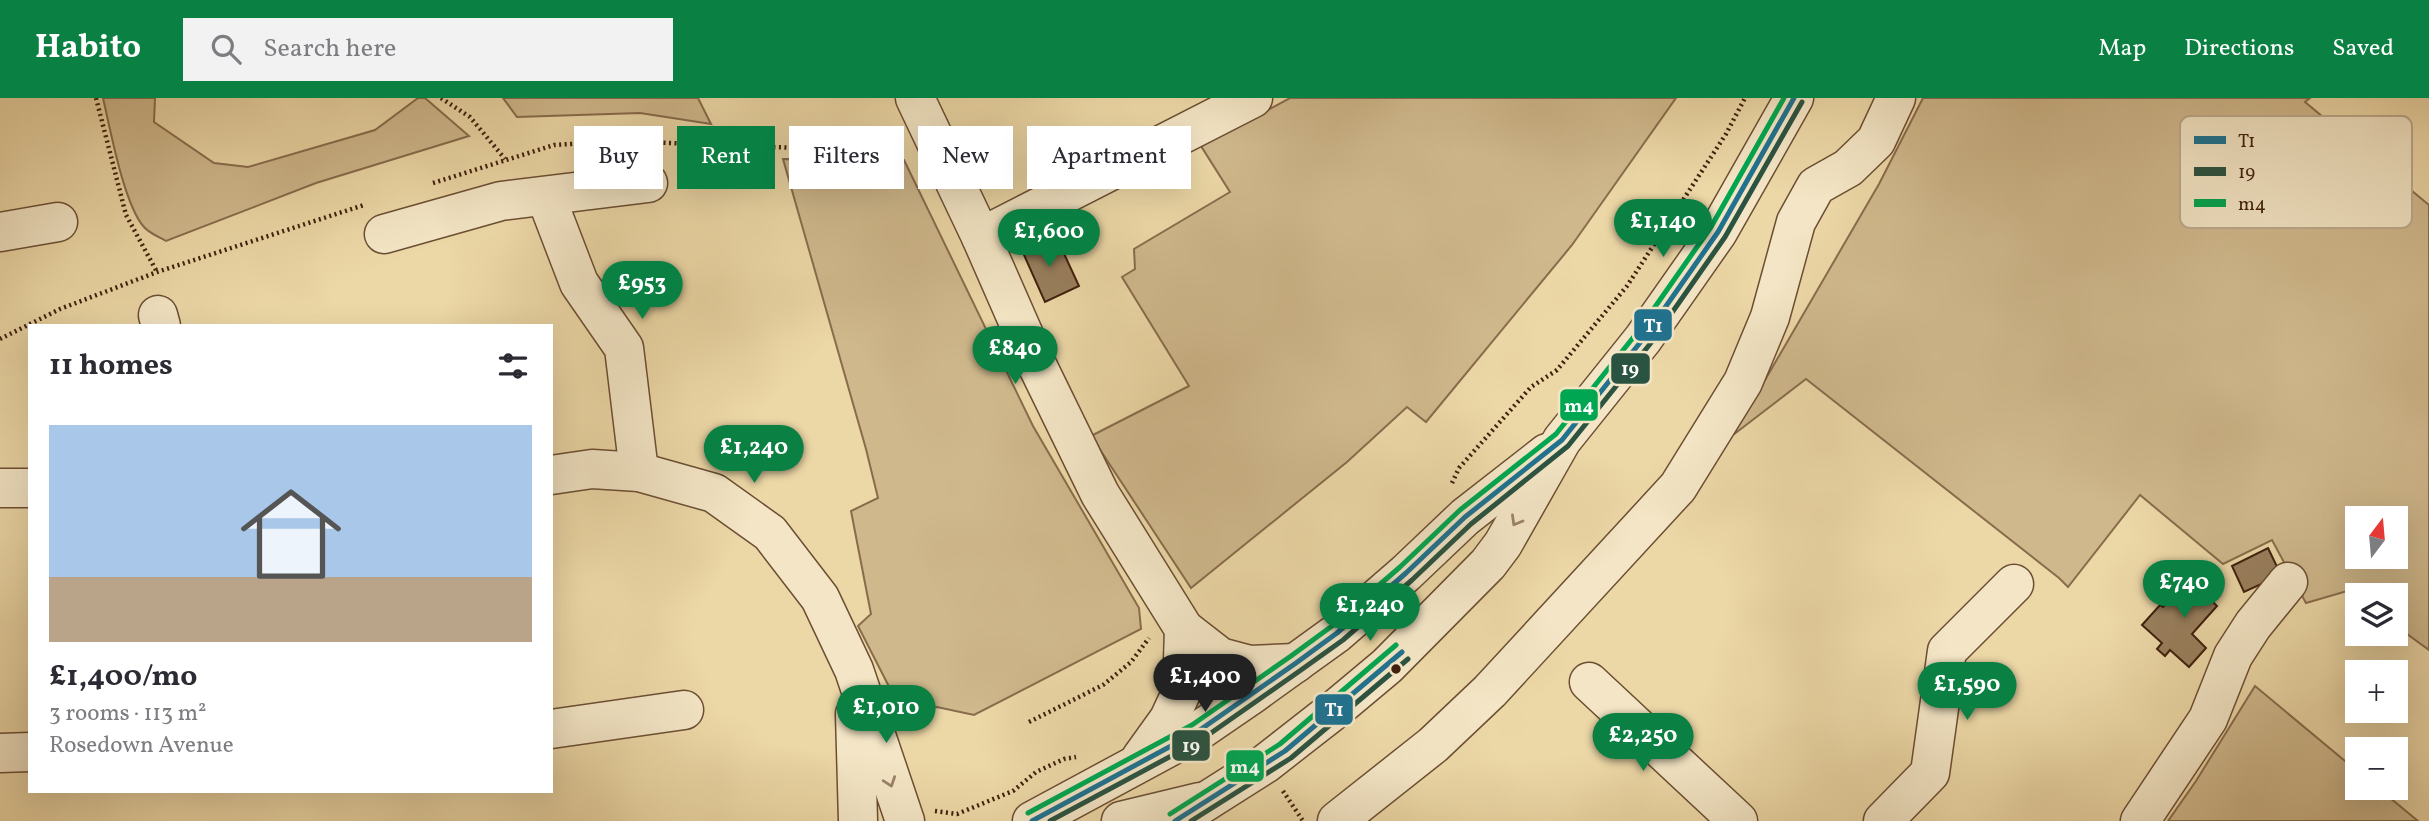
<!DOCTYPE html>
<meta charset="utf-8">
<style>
body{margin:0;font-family:Vollkorn,serif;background:#f2f2f3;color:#2b2b33;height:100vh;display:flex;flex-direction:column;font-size:26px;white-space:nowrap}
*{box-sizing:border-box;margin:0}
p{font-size:23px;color:#7c7c81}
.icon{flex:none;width:38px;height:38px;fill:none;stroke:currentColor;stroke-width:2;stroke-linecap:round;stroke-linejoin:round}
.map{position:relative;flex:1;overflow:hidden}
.side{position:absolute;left:28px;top:226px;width:525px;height:469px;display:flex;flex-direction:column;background:#fff;border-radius:0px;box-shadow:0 7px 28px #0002}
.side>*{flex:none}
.guide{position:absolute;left:574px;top:28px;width:665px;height:63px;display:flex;gap:14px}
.needle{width:46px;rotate:16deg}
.tools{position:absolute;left:2345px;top:408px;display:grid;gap:14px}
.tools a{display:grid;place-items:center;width:63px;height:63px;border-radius:0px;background:#fff;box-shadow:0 7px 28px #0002;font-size:35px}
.price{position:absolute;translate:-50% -60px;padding:0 16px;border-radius:24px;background:#0b8043;color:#fff;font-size:23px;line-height:46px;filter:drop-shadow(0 2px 4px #0008)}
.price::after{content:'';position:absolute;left:50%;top:42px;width:21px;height:16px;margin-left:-10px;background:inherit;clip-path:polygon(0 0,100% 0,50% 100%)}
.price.current{background:#222;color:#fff}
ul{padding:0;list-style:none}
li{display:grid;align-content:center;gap:14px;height:371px;padding:0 21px}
li span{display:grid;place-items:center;height:217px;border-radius:0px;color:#555}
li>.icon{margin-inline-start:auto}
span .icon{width:126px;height:126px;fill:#fffc;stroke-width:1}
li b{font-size:30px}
h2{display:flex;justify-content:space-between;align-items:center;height:84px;padding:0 21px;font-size:30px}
.pill{padding:0 24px;border-radius:0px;background:#fff;box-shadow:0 7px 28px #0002;font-size:24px;line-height:63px}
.pill.current{background:#0b8043;color:#fff}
header{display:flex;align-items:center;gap:42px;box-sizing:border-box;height:98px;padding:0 35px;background:#0b8043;color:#fff}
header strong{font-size:33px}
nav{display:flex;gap:38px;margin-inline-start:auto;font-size:24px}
.search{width:490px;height:63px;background:#f2f2f3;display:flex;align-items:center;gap:18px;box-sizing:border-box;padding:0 24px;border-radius:0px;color:#7c7c81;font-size:26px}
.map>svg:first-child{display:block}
.green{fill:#cfb88c;stroke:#886c4c;stroke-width:2;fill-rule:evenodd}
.building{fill:#997f5d;stroke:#40200d;stroke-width:2}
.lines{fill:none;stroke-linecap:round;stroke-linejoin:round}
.minor-casing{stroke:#6b4e33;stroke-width:41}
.path{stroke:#40200d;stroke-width:4.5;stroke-dasharray:2 3.5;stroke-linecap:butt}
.minor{stroke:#f3e5c5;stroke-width:38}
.bus-1-casing{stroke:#f3e5c5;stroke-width:10}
.bus-2-casing{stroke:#f3e5c5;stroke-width:10}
.bus-3-casing{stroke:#f3e5c5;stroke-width:10}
.bus-1{stroke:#20728f;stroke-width:5}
.bus-2{stroke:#2b5341;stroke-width:5}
.bus-3{stroke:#00a651;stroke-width:5}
.oneway{stroke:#9a8269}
.bus-dot{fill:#40200d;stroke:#f3e5c5;stroke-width:2.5}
.key{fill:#f3e5c5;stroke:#bdaa8e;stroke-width:2}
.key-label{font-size:19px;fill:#40200d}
.line-badge{stroke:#f3e5c5;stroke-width:2.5}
.badge-label{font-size:19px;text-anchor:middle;font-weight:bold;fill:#fff}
</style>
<header>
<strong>Habito</strong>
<div class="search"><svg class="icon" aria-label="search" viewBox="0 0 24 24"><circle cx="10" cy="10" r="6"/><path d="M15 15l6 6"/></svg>Search here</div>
<nav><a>Map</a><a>Directions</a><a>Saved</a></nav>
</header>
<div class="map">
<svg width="2429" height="723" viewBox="0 0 2429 723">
<rect width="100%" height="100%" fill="#ecd7a6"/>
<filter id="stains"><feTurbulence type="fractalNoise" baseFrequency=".00286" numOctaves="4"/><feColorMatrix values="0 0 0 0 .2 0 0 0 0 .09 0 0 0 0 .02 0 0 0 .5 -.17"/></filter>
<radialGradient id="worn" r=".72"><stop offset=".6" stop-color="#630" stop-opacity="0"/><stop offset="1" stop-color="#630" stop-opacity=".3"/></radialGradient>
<g class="green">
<path d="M103 0H155L154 24 214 65 248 69 375 32 418 0H425L469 38 316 85 166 143C159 139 149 135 144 129 124 107 110 30 103 0Z"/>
<polygon points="503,0 698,0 711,26 640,15 517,19"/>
<polygon points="1290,0 1676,0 1572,147 1426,324 1407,309 1347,364 1191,490 1091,338 1189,288 1122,179 1135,171 1134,151 1230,94 1201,48"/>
<path d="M1923 0H2310L2305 4 2429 107V552L2396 528V497H2357V501L2347 493 2306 505 2272 442 2223 466 2140 397 2068 489 2059 480 1806 281 1733 337 1879 86ZM2357 420H2396V458H2357Z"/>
<polygon points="783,61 904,62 1033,328 1139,510 1141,531 974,617 937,609 903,616 858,528 871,516 851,413 878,400 866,351"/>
<polygon points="2255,588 2357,673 2357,690 2378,690 2418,723 2168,723 2196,683"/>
</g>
<g class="building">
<polygon points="1039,139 1046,153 1060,147 1079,188 1045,204 1020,148"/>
<polygon points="2268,450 2281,477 2244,494 2232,468"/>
<polygon points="2201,480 2208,481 2214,485 2220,497 2213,504 2217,508 2192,536 2206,550 2189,569 2170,552 2165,558 2157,551 2162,545 2142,527 2160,507 2163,509 2188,481 2195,486"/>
</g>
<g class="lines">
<defs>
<g id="minor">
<polyline points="915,0 981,139 1038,269 1100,396 1184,531 1220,559 1250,567 1296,565"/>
<polyline points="546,99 579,185 624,250 639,374"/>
<polyline points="0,134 58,124"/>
<polyline points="384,136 501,103 648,85"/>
<polyline points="981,139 1253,0"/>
<polyline points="158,217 161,228"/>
<polyline points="551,377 592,371 639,374 714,395 770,435 820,500 854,572 905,723"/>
<polyline points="0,390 30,390"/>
<polyline points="1589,584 1738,723"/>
<polyline points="855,616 858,723"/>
<polyline points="551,631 684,612"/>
<polyline points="0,655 30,654"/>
<polyline points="1141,660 1169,621 1182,593 1184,531"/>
<polyline points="1032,723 1197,634 1251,597 1337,535 1406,475 1465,419 1547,355"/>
<polyline points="1121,723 1200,704"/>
<polyline points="1175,723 1265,666 1338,609 1387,568 1488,466 1503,446 1562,342 1643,241 1718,134 1794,0"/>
<polyline points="1337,723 1433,647 1490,593 1678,389 1743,284 1770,219 1796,124 1816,88 1848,70 1876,43 1896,0"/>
<polyline points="1883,723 1930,675 1947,553 2014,486"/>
<polyline points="2140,723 2208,621 2233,558 2253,527 2288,484"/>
</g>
</defs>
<use href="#minor" class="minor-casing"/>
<g class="path">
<polyline points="96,0 126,117 157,174"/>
<polyline points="441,0 470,19 505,61"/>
<polyline points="433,85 554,47 619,43 797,50 901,49"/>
<polyline points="0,241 60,211 157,174 364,107"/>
<polyline points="1452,385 1459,370 1531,289 1557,272 1627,188 1726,36 1745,0"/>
<polyline points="1029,624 1103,587 1131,564 1149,540"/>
<polyline points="1283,693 1303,723"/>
<polyline points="935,713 957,716 1013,693 1036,674 1064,661 1076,659"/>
</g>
<use href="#minor" class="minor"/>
<defs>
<g id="bus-1">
<polyline points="1032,723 1197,634 1296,565 1337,535 1406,475 1465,419 1562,342 1643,241 1718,134 1794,0"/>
<polyline points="1175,723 1285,653 1402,554"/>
</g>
<g id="bus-2">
<polyline points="1050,723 1201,642 1301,572 1343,542 1412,482 1471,426 1568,348 1650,246 1725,139 1802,4"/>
<polyline points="1191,723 1291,660 1408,561"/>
</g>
<g id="bus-3">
<polyline points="1028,715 1192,627 1291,558 1332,528 1400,469 1460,412 1556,336 1636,236 1711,129 1784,0"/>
<polyline points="1170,716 1280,646 1396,547"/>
</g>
</defs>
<use href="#bus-1" class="bus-1-casing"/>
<use href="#bus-2" class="bus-2-casing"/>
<use href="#bus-3" class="bus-3-casing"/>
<use href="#bus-1" class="bus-1"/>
<use href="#bus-2" class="bus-2"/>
<use href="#bus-3" class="bus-3"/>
</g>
<defs><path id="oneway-chevron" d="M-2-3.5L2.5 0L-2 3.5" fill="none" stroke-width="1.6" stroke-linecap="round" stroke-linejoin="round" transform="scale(1.75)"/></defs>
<g class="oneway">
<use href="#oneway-chevron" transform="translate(1516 423) rotate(120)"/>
<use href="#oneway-chevron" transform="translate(890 684) rotate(71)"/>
</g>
<circle class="bus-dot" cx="1396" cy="571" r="6"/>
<rect x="2180" y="18" width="232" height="112" rx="10" class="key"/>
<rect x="2194" y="38" width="32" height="8" fill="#20728f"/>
<rect x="2194" y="69" width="32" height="9" fill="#2b5341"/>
<rect x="2194" y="101" width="32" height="8" fill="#00a651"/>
<g class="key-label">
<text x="2238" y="49">T1</text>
<text x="2238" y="80">19</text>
<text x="2238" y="112">m4</text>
</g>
<g class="line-badge">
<rect x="1633" y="210" width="40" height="34" rx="7" fill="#20728f"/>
<rect x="1610" y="254" width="41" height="33" rx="7" fill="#2b5341"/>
<rect x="1559" y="290" width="40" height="34" rx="7" fill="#00a651"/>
<rect x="1314" y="595" width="40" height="33" rx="7" fill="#20728f"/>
<rect x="1171" y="631" width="40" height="33" rx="7" fill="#2b5341"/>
<rect x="1225" y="651" width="40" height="34" rx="7" fill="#00a651"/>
</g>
<g class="badge-label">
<text x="1653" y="234">T1</text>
<text x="1630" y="277">19</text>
<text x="1579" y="314">m4</text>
<text x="1334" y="618">T1</text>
<text x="1191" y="654">19</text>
<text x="1245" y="675">m4</text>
</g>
<rect width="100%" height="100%" filter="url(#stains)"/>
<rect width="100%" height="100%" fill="url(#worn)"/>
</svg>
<div class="tools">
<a><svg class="needle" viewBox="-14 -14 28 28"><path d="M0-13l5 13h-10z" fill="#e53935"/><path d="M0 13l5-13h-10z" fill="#7c7c81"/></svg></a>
<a><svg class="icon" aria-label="layers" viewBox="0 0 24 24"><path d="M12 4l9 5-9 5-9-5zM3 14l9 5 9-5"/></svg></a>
<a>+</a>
<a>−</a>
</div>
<b class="price" style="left:1663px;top:161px">£1,140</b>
<b class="price" style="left:1049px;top:171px">£1,600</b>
<b class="price" style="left:642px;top:223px">£953</b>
<b class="price" style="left:1015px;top:288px">£840</b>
<b class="price" style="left:754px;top:387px">£1,240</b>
<b class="price" style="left:2184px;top:522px">£740</b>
<b class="price" style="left:1370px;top:545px">£1,240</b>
<b class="price current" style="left:1205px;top:616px">£1,400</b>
<b class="price" style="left:1967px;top:624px">£1,590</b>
<b class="price" style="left:886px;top:647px">£1,010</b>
<b class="price" style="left:1643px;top:675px">£2,250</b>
<div class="guide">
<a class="pill">Buy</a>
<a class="pill current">Rent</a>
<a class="pill">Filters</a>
<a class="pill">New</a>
<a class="pill">Apartment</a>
</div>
<section class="side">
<h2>11 homes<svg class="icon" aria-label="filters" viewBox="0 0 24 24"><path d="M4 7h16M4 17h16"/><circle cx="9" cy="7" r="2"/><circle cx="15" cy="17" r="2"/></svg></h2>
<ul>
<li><span style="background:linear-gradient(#a9c7e8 70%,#b9a48a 0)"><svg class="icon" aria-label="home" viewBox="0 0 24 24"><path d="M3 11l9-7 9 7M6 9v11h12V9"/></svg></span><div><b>£1,400/mo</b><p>3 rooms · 113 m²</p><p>Rosedown Avenue</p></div></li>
</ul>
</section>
</div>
